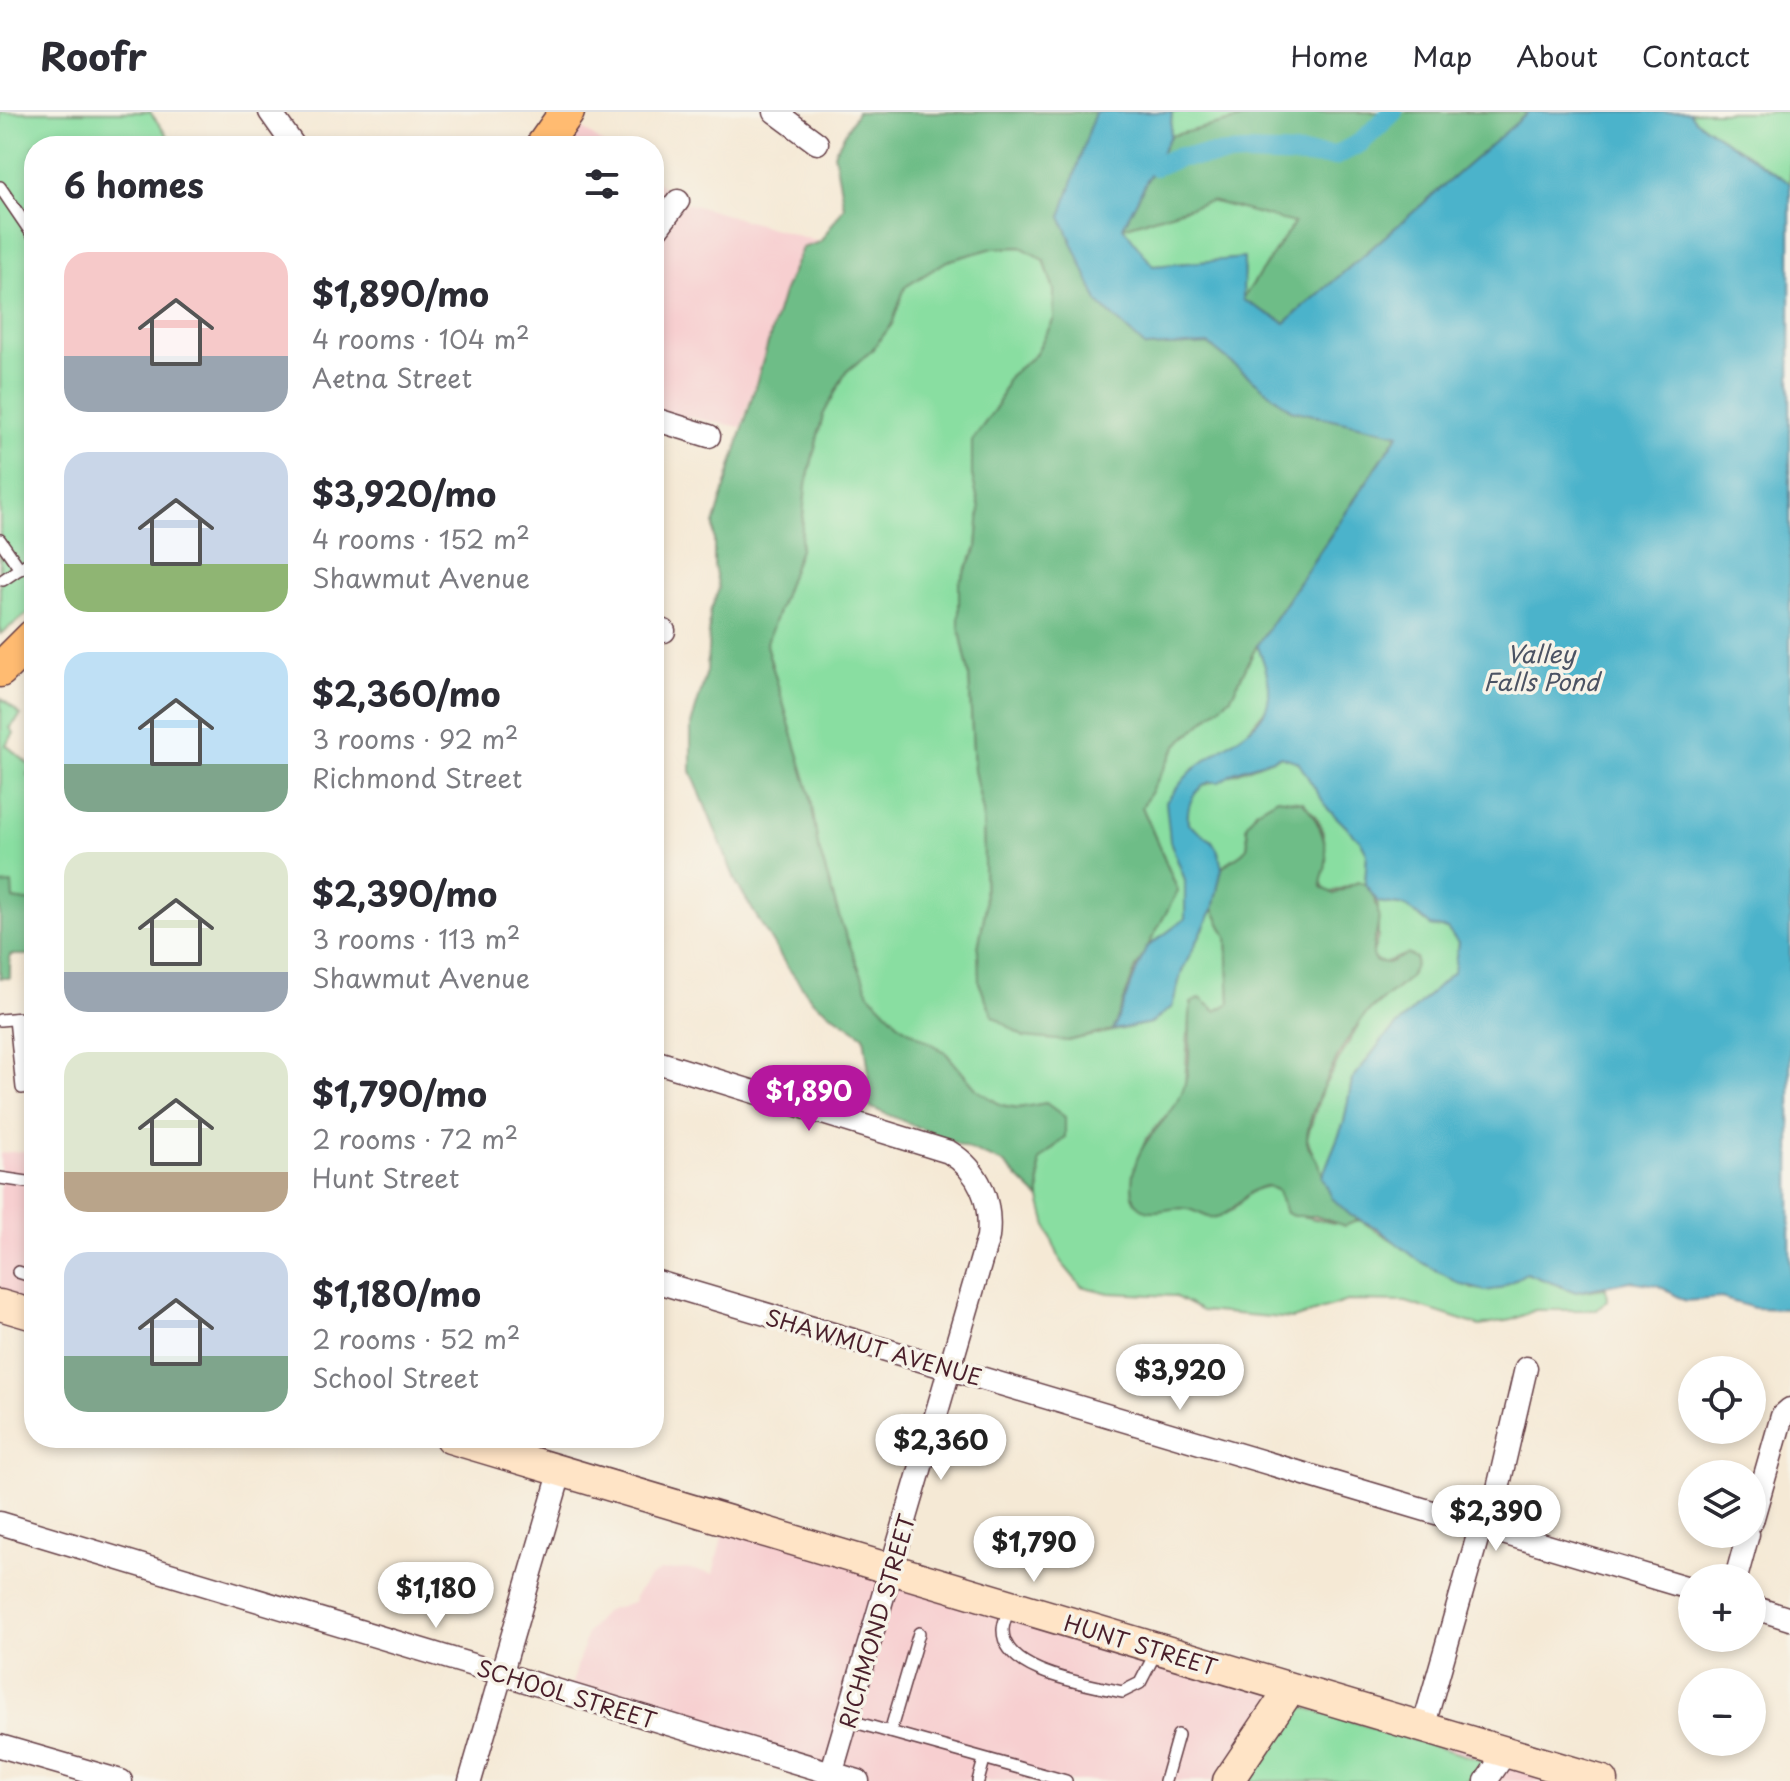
<!DOCTYPE html>
<meta charset="utf-8">
<style>
body{margin:0;font-family:"Playpen Sans",sans-serif;background:#f2f2f3;color:#2b2b33;height:100vh;display:flex;flex-direction:column;font-size:30px;white-space:nowrap}
*{box-sizing:border-box;margin:0}
p{font-size:26px;color:#7c7c81}
.icon{flex:none;width:44px;height:44px;fill:none;stroke:currentColor;stroke-width:2;stroke-linecap:round;stroke-linejoin:round}
.map{position:relative;flex:1;overflow:hidden}
.side{position:absolute;left:24px;top:24px;width:640px;height:1312px;display:flex;flex-direction:column;background:#fff;border-radius:32px;box-shadow:0 4px 12px #0003}
.side>*{flex:none}
.fabs{position:absolute;left:1678px;top:1244px;display:grid;gap:16px}
.fabs a{display:grid;place-items:center;width:88px;height:88px;border-radius:50%;background:#fff;box-shadow:0 4px 12px #0003;font-size:40px}
.price{position:absolute;translate:-50% -68px;padding:0 18px;border-radius:28px;background:#fff;color:#222;font-size:26px;line-height:52px;filter:drop-shadow(0 2px 4px #0008)}
.price::after{content:'';position:absolute;left:50%;top:48px;width:24px;height:18px;margin-left:-12px;background:inherit;clip-path:polygon(0 0,100% 0,50% 100%)}
.price.selected{background:#b5179e;color:#fff}
ul{padding:0;list-style:none}
li{display:flex;align-items:center;gap:24px;height:200px;padding:0 40px}
li span{display:grid;place-items:center;flex:none;width:224px;height:160px;border-radius:24px;color:#555}
li>.icon{margin-inline-start:auto}
span .icon{width:96px;height:96px;fill:#fffc;stroke-width:1}
li b{font-size:34px}
h2{display:flex;justify-content:space-between;align-items:center;height:96px;padding:0 40px;font-size:34px}
header{display:flex;align-items:center;gap:48px;box-sizing:border-box;height:112px;padding:0 40px;background:#fff;border-bottom:2px solid #e1e1e2}
header strong{font-size:38px}
nav{display:flex;gap:44px;margin-inline-start:auto;font-size:28px}
.map>svg:first-child{display:block}
.built{fill:#f7cfd0}
.green{fill:#89dea1;stroke:#6a7e66;stroke-width:2}
.forest{fill:#6ebd87;stroke:#5c6e59;stroke-width:2}
.water{fill:#4cb3cb;stroke:#4b697b;stroke-width:2}
.lines{fill:none;stroke-linecap:round;stroke-linejoin:round}
.canal{stroke:#4cb3cb;stroke-width:20}
.lane-casing{stroke:#643d44;stroke-width:14}
.street-casing{stroke:#643d44;stroke-width:25}
.secondary-casing{stroke:#643d44;stroke-width:33}
.primary-casing{stroke:#643d44;stroke-width:37}
.lane{stroke:#fff;stroke-width:11}
.street{stroke:#fff;stroke-width:22}
.secondary{stroke:#ffe4c6;stroke-width:30}
.primary{stroke:#ffbb71;stroke-width:34}
.labels{text-anchor:middle;dominant-baseline:central;stroke-width:7;stroke-linejoin:round;paint-order:stroke}
.street-label{font-size:22px;fill:#4a1f2b;stroke:#f7f3e8}
.water-label{font-size:24px;font-style:italic;fill:#4b5363;stroke:#f7f3e8}
</style>
<header>
<strong>Roofr</strong>
<nav><a>Home</a><a>Map</a><a>About</a><a>Contact</a></nav>
</header>
<div class="map">
<svg width="1790" height="1669" viewBox="0 0 1790 1669">
<rect width="100%" height="100%" fill="#f7f3e8"/>
<filter id="ink" filterUnits="userSpaceOnUse"><feTurbulence type="fractalNoise" baseFrequency=".0125" numOctaves="2"/><feDisplacementMap in="SourceGraphic" scale="16" xChannelSelector="R" yChannelSelector="G"/><feConvolveMatrix kernelMatrix="1 2 1 2 8 2 1 2 1" color-interpolation-filters="sRGB"/></filter>
<filter id="wash" filterUnits="userSpaceOnUse"><feTurbulence type="fractalNoise" baseFrequency=".006" numOctaves="4" result="noise"/><feDisplacementMap in="SourceGraphic" scale="32" xChannelSelector="R" yChannelSelector="G"/><feGaussianBlur stdDeviation="1.8" result="paint"/><feColorMatrix in="noise" values="0 0 0 0 0 0 0 0 0 0 0 0 0 0 0 0 0 1.4 0 .05"/><feComposite in="paint" operator="in"/></filter>
<g filter="url(#wash)">
<rect width="100%" height="100%" fill="#f5e9d5"/>
<g class="built">
<polygon points="565,4 606,34 539,34"/>
<polygon points="654,68 686,91 820,130 802,136 783,181 741,315 688,305 676,316 654,310"/>
<polygon points="34,1038 34,1204 0,1193 0,1041"/>
<polygon points="725,1413 1585,1669 855,1669 569,1582 587,1521 604,1500 635,1489 634,1485 648,1467 660,1459 689,1457 713,1462"/>
</g>
<g class="green">
<polygon points="0,0 150,0 175,34 34,34 34,497 0,522"/>
<polygon points="1172,0 1269,0 1170,24"/>
<polygon points="1689,0 1790,0 1790,71 1695,8"/>
<polygon points="1211,89 1295,111 1242,188 1244,146 1153,154 1123,115"/>
<polygon points="1021,135 1044,148 1054,178 1054,207 1035,243 1009,264 997,294 972,329 972,363 980,397 977,436 959,471 959,514 969,562 974,658 983,700 985,800 978,836 1067,929 1151,911 1172,895 1182,859 1213,797 1227,825 1230,892 1216,899 1205,890 1189,903 1185,973 1179,989 1146,1027 1136,1052 1143,1097 1187,1096 1211,1106 1233,1098 1250,1079 1268,1074 1278,1079 1286,1101 1333,1111 1359,1108 1472,1177 1499,1177 1526,1161 1576,1180 1606,1176 1607,1188 1597,1198 1535,1198 1512,1208 1480,1214 1406,1190 1347,1189 1293,1207 1202,1199 1174,1184 1109,1181 1081,1174 1061,1150 1048,1118 1040,1087 1039,1049 1065,1025 1046,991 1019,996 1001,993 977,978 945,940 900,913 868,881 841,811 818,734 810,682 766,533 800,437 806,373 823,303 846,260 871,239 892,212 905,175 947,149 993,136"/>
<polygon points="1257,533 1271,565 1269,593 1241,627 1193,657 1170,729 1185,768 1185,807 1146,836 1178,778 1142,695 1177,633 1231,585"/>
<polygon points="1,586 21,603 10,616 14,621 6,633 31,654 27,663 34,668 34,790 16,789 0,773"/>
<path d="M1281 644 1299 650 1360 728 1367 741 1365 772 1358 770 1327 782 1320 767C1329 750 1327 717 1313 701 1306 694 1288 690 1278 686L1256 699 1246 714C1253 746 1240 738 1222 756L1212 729 1188 712V693L1199 675Z"/>
<polygon points="1378,790 1405,794 1431,814 1447,817 1458,830 1455,859 1384,926 1352,968 1344,1010 1322,1065 1307,1026 1322,978 1363,905 1409,865 1407,842 1381,852 1372,844 1378,825"/>
<polygon points="1301,1594 1484,1649 1468,1669 1248,1669"/>
</g>
<g class="forest">
<polygon points="857,0 1095,0 1146,235 1208,232 1291,298 1399,321 1257,533 1231,585 1177,633 1142,695 1178,779 1135,858 1113,918 1067,929 1024,925 993,904 979,871 978,836 985,800 983,700 974,658 969,562 959,514 959,471 977,436 980,397 972,363 972,329 997,294 1009,264 1035,243 1054,207 1054,178 1044,148 1021,135 993,136 947,149 905,175 892,212 871,239 846,260 823,303 806,373 800,437 766,533 810,682 818,734 841,811 869,881 900,913 945,940 977,978 1001,993 1018,996 1046,991 1065,1005 1065,1025 1039,1049 1040,1087 1003,1051 860,991 869,960 864,924 813,889 786,853 737,772 691,659 691,613 707,559 710,500 719,476 714,454 714,413 783,181 802,136 820,130 844,95 834,41"/>
<polygon points="1269,0 1529,0 1285,211 1242,188 1294,111 1211,89 1123,115 1170,24"/>
<path d="M1278 686 1303 690C1317 705 1328 730 1326 750 1326 761 1319 765 1322 775L1334 782 1358 770 1365 772C1395 810 1365 827 1375 849L1388 851 1407 842 1416 846C1417 871 1379 885 1364 904 1344 929 1309 994 1307 1027 1306 1035 1314 1042 1317 1049 1327 1073 1335 1094 1359 1108L1345 1114 1315 1104H1293L1286 1101 1278 1079 1268 1074C1242 1076 1237 1104 1211 1106 1203 1103 1195 1099 1188 1097 1173 1093 1155 1105 1140 1095 1133 1090 1132 1081 1132 1073 1133 1023 1176 1010 1185 971 1192 946 1188 917 1191 891L1200 886 1216 899 1230 891 1227 825 1213 797 1222 756C1240 738 1253 746 1246 714L1256 699Z"/>
<polygon points="12,772 13,787 34,790 34,843 10,843 10,866 0,866 0,773"/>
</g>
<path class="water" d="M1095 0H1172L1170 24 1123 115 1153 154 1244 146 1243 188 1285 211 1529 0H1689L1695 8 1790 71V1197L1754 1196 1721 1186 1686 1189 1657 1173 1630 1169 1576 1180 1526 1161 1499 1177 1485 1179 1462 1173 1418 1148 1377 1116 1350 1103 1332 1086 1322 1065 1344 1010 1352 968 1384 926 1454 859 1458 831 1447 817 1431 814 1405 794 1378 790 1365 772 1367 741 1360 728 1328 697 1298 650 1281 644 1237 659 1219 670H1209C1193 679 1186 693 1188 712L1212 729 1218 739 1222 756 1213 797 1182 859 1172 895 1151 911 1113 918 1146 836 1185 807V768L1170 729 1166 690C1175 679 1183 666 1194 657 1246 613 1292 614 1257 533L1399 322 1291 298 1208 232 1146 235 1099 192 1061 105Z"/>
<g class="lines">
<polyline class="canal" points="1155,54 1180,45 1245,41 1335,44 1360,31 1393,0"/>
</g>
</g>
<g filter="url(#ink)">
<g class="lines">
<defs>
<g id="lane">
<polyline points="0,75 34,125"/>
<polyline points="0,428 20,457"/>
<polyline points="3,468 34,447"/>
<polyline points="15,907 22,976"/>
<polyline points="0,908 34,905"/>
<polyline points="0,1066 34,1071"/>
<polyline points="18,1160 34,1165"/>
<path d="M1010 1494C1008 1501 1003 1510 1003 1518 1003 1561 1088 1572 1122 1580L1140 1571 1157 1538"/>
<polyline points="847,1608 1066,1669"/>
<polyline points="890,1620 919,1521"/>
<polyline points="978,1669 984,1648"/>
<polyline points="1165,1669 1178,1623"/>
</g>
<g id="street">
<polyline points="270,0 294,34"/>
<polyline points="775,0 817,31"/>
<polyline points="654,121 678,89"/>
<polyline points="654,307 709,324"/>
<polyline points="654,517 664,519"/>
<path d="M654 949 949 1040C980 1059 992 1090 988 1125L829 1669"/>
<polyline points="654,1169 1692,1477"/>
<polyline points="1752,1409 1782,1304 1790,1297"/>
<polyline points="0,1411 858,1669"/>
<polyline points="1736,1466 1748,1422"/>
<polyline points="1752,1495 1790,1507"/>
<polyline points="1423,1616 1481,1413 1497,1381 1526,1256"/>
<polyline points="0,1634 121,1669"/>
<polyline points="470,1669 561,1358"/>
<polyline points="1486,1669 1506,1640"/>
</g>
<g id="secondary">
<polyline points="0,1193 34,1203"/>
<polyline points="450,1326 1603,1669"/>
<polyline points="1228,1669 1290,1577"/>
</g>
<g id="primary">
<polyline points="543,34 567,0"/>
<polyline points="0,558 34,524"/>
</g>
</defs>
<use href="#lane" class="lane-casing"/>
<use href="#street" class="street-casing"/>
<use href="#secondary" class="secondary-casing"/>
<use href="#primary" class="primary-casing"/>
<use href="#lane" class="lane"/>
<use href="#street" class="street"/>
<use href="#secondary" class="secondary"/>
<use href="#primary" class="primary"/>
</g>
</g>
<g class="labels">
<g class="street-label">
<text transform="translate(874 1234) rotate(16)">SHAWMUT AVENUE</text>
<text transform="translate(876 1509) rotate(-74)">RICHMOND STREET</text>
<text transform="translate(1141 1532) rotate(17)">HUNT STREET</text>
<text transform="translate(567 1581) rotate(17)">SCHOOL STREET</text>
</g>
<g class="water-label">
<text x="1541" y="541">Valley<tspan x="1541" dy="28">Falls Pond</tspan></text>
</g>
</g>
</svg>
<div class="fabs">
<a><svg class="icon" aria-label="locate" viewBox="0 0 24 24"><circle cx="12" cy="12" r="6"/><path d="M12 2v4M12 18v4M2 12h4M18 12h4"/></svg></a>
<a><svg class="icon" aria-label="layers" viewBox="0 0 24 24"><path d="M12 4l9 5-9 5-9-5zM3 14l9 5 9-5"/></svg></a>
<a>+</a>
<a>−</a>
</div>
<b class="price selected" style="left:809px;top:1021px">$1,890</b>
<b class="price" style="left:1180px;top:1300px">$3,920</b>
<b class="price" style="left:941px;top:1370px">$2,360</b>
<b class="price" style="left:1496px;top:1441px">$2,390</b>
<b class="price" style="left:1034px;top:1472px">$1,790</b>
<b class="price" style="left:436px;top:1518px">$1,180</b>
<section class="side">
<h2>6 homes<svg class="icon" aria-label="filters" viewBox="0 0 24 24"><path d="M4 7h16M4 17h16"/><circle cx="9" cy="7" r="2"/><circle cx="15" cy="17" r="2"/></svg></h2>
<ul>
<li><span style="background:linear-gradient(#f6c9c9 65%,#9aa5b1 0)"><svg class="icon" aria-label="home" viewBox="0 0 24 24"><path d="M3 11l9-7 9 7M6 9v11h12V9"/></svg></span><div><b>$1,890/mo</b><p>4 rooms · 104 m²</p><p>Aetna Street</p></div></li>
<li><span style="background:linear-gradient(#c9d6e8 70%,#8fb573 0)"><svg class="icon" aria-label="home" viewBox="0 0 24 24"><path d="M3 11l9-7 9 7M6 9v11h12V9"/></svg></span><div><b>$3,920/mo</b><p>4 rooms · 152 m²</p><p>Shawmut Avenue</p></div></li>
<li><span style="background:linear-gradient(#bfe0f5 70%,#7fa58c 0)"><svg class="icon" aria-label="home" viewBox="0 0 24 24"><path d="M3 11l9-7 9 7M6 9v11h12V9"/></svg></span><div><b>$2,360/mo</b><p>3 rooms · 92 m²</p><p>Richmond Street</p></div></li>
<li><span style="background:linear-gradient(#dfe7d0 75%,#9aa5b1 0)"><svg class="icon" aria-label="home" viewBox="0 0 24 24"><path d="M3 11l9-7 9 7M6 9v11h12V9"/></svg></span><div><b>$2,390/mo</b><p>3 rooms · 113 m²</p><p>Shawmut Avenue</p></div></li>
<li><span style="background:linear-gradient(#dfe7d0 75%,#b9a48a 0)"><svg class="icon" aria-label="home" viewBox="0 0 24 24"><path d="M3 11l9-7 9 7M6 9v11h12V9"/></svg></span><div><b>$1,790/mo</b><p>2 rooms · 72 m²</p><p>Hunt Street</p></div></li>
<li><span style="background:linear-gradient(#c9d6e8 65%,#7fa58c 0)"><svg class="icon" aria-label="home" viewBox="0 0 24 24"><path d="M3 11l9-7 9 7M6 9v11h12V9"/></svg></span><div><b>$1,180/mo</b><p>2 rooms · 52 m²</p><p>School Street</p></div></li>
</ul>
</section>
</div>
